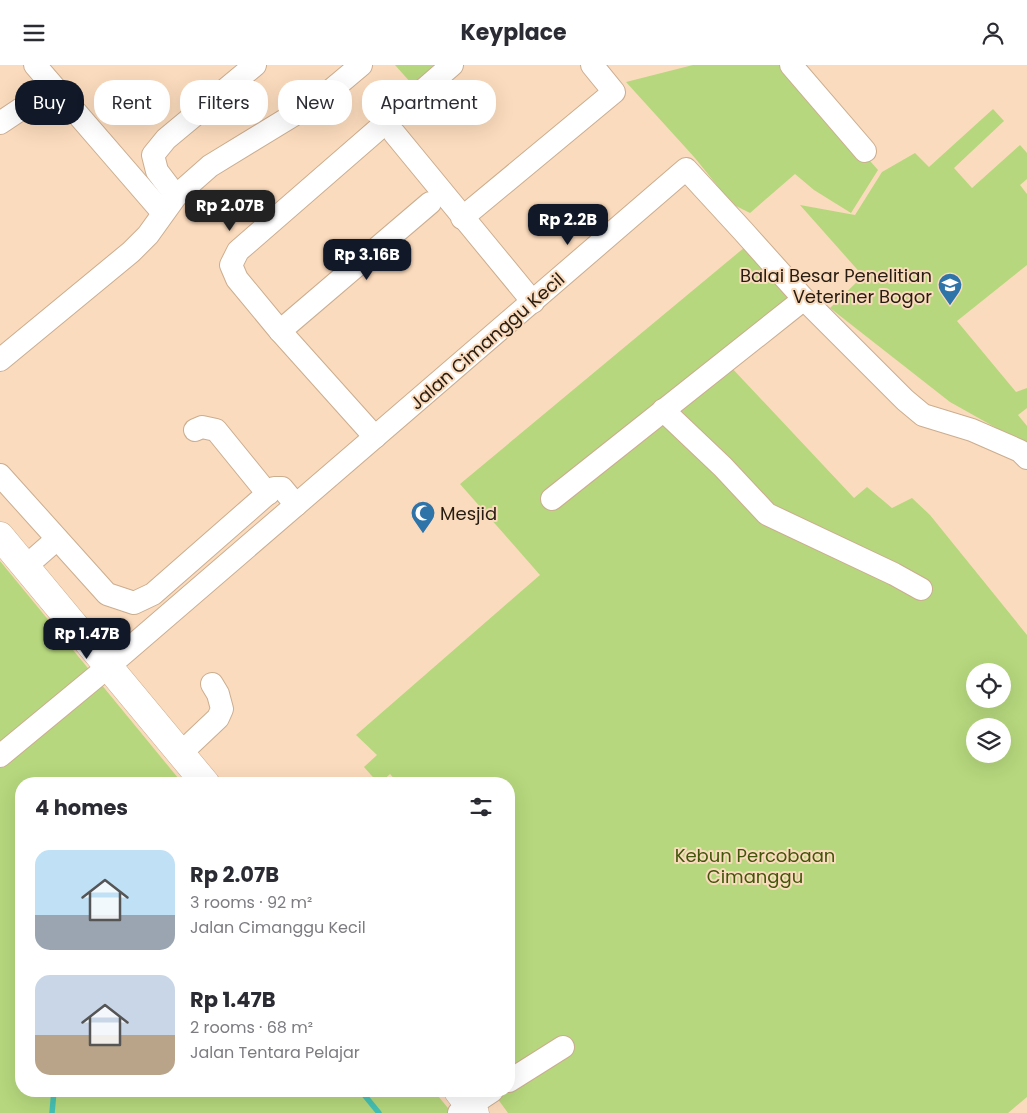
<!DOCTYPE html>
<meta charset="utf-8">
<style>
body{margin:0;font-family:Poppins,sans-serif;background:#f2f2f3;color:#2b2b33;height:100vh;display:flex;flex-direction:column;font-size:19px;white-space:nowrap}
*{box-sizing:border-box;margin:0}
p{font-size:16px;color:#7c7c81}
.icon{flex:none;width:28px;height:28px;fill:none;stroke:currentColor;stroke-width:2;stroke-linecap:round;stroke-linejoin:round}
.map{position:relative;flex:1;overflow:hidden}
.sheet{position:absolute;left:15px;top:712px;width:500px;height:320px;display:flex;flex-direction:column;background:#fff;border-radius:20px;box-shadow:0 5px 20px #0002}
.sheet>*{flex:none}
.top-card{position:absolute;left:15px;top:15px;width:500px;height:45px;display:flex;gap:10px}
.fabs{position:absolute;left:966px;top:598px;display:grid;gap:10px}
.fabs a{display:grid;place-items:center;width:45px;height:45px;border-radius:50%;background:#fff;box-shadow:0 5px 20px #0002;font-size:25px}
.price{position:absolute;translate:-50% -42px;padding:0 11px;border-radius:10px;background:#111827;color:#fff;font-size:16px;line-height:32px;filter:drop-shadow(0 1px 2px #0008)}
.price::after{content:'';position:absolute;left:50%;top:30px;width:15px;height:11px;margin-left:-8px;background:inherit;clip-path:polygon(0 0,100% 0,50% 100%)}
.price.on{background:#222;color:#fff}
ul{padding:0;list-style:none}
li{display:flex;align-items:center;gap:15px;height:125px;padding:0 20px}
li span{display:grid;place-items:center;flex:none;width:140px;height:100px;border-radius:15px;color:#555}
li>.icon{margin-inline-start:auto}
span .icon{width:60px;height:60px;fill:#fffc;stroke-width:1}
li b{font-size:21px}
h2{display:flex;justify-content:space-between;align-items:center;height:60px;padding:0 20px;font-size:21px}
.tag{padding:0 18px;border-radius:20px;background:#fff;box-shadow:0 5px 20px #0002;font-size:18px;line-height:45px}
.tag.on{background:#111827;color:#fff}
header{display:flex;justify-content:space-between;align-items:center;height:65px;padding:0 20px;background:#fff;font-size:22px;font-weight:700}
.map>svg:first-child{display:block}
.green{fill:#b6d77d;fill-rule:evenodd}
.lines{fill:none;stroke-linecap:round;stroke-linejoin:round}
.stream{stroke:#46c1b4;stroke-width:5.5}
.minor-casing{stroke:#cbad8f;stroke-width:24}
.major-casing{stroke:#cbad8f;stroke-width:29}
.minor{stroke:#fff;stroke-width:22}
.major{stroke:#fff;stroke-width:28}
.labels{text-anchor:middle;dominant-baseline:central;stroke-width:4;stroke-linejoin:round;paint-order:stroke}
.poi-label{font-size:18px;fill:#271c11;stroke:#fbdbbd;text-anchor:end}
.street-label{font-size:18px;fill:#271c11;stroke:#fbdbbd}
.park-label{font-size:18px;fill:#3f5508;stroke:#fbdbbd}
</style>
<header><svg class="icon" aria-label="menu" viewBox="0 0 24 24"><path d="M4 6h16M4 12h16M4 18h16"/></svg>Keyplace<svg class="icon" aria-label="person" viewBox="0 0 24 24"><circle cx="12" cy="8" r="4"/><path d="M4 21q1-7 8-7t8 7"/></svg></header>
<div class="map">
<svg width="1027" height="1048" viewBox="0 0 1027 1048">
<rect width="100%" height="100%" fill="#fbdbbd"/>
<g class="green">
<polygon points="395,0 435,0 412,19"/>
<polygon points="693,0 785,0 878,105 851,148 814,125 795,109 750,148 732,139 695,93 626,17"/>
<polygon points="993,44 1004,56 954,103 972,123 1020,80 1027,88 1027,114 1020,120 1027,129 1027,200 957,256 1016,327 1027,323 1027,343 1018,350 1027,361 1027,376 1016,374 950,337 830,243 863,211 800,140 855,150 882,107 915,88 929,102"/>
<path d="M745 182 796 241 729 300 854 433 867 422 892 443 912 433 930 450 1027 570V1032L1008 1048H508L492 1026H509V719H399L390 709 379 719 364 702 377 690 356 670 540 510 460 419ZM975 606H1002V634H975ZM975 661H1002V689H975Z"/>
<polygon points="0,496 183,719 21,719 21,1026 434,1026 452,1048 0,1048"/>
</g>
<g class="lines">
<g class="stream">
<polyline points="361,1026 379,1048"/>
<polyline points="52,1048 54,1026"/>
</g>
<defs>
<g id="minor">
<polyline points="35,0 163,148"/>
<polyline points="791,0 865,86"/>
<polyline points="0,58 21,44"/>
<polyline points="394,68 533,237"/>
<polyline points="176,131 157,106 153,90 166,74 255,0"/>
<polyline points="462,153 614,27 592,0"/>
<polyline points="280,266 430,138"/>
<polyline points="0,295 131,187 148,170 176,131 210,101 323,32 361,0"/>
<polyline points="663,345 723,402 767,449 894,509 921,524"/>
<polyline points="195,365 202,362 216,365 268,429"/>
<polyline points="375,372 280,266 237,214 231,200 238,186 452,0"/>
<polyline points="0,410 107,529 134,538 153,529 274,423 282,423 296,440"/>
<polyline points="552,434 804,234"/>
<polyline points="25,502 57,474"/>
<polyline points="181,688 218,653 222,644 218,629 212,619"/>
<polyline points="0,691 109,601 686,104 743,166 804,234 905,335 923,350 972,365 1020,386 1027,393"/>
<polyline points="509,1016 563,982"/>
<polyline points="459,1048 492,1026"/>
</g>
<g id="major">
<polyline points="0,471 206,719"/>
<polyline points="458,1026 475,1048"/>
</g>
</defs>
<use href="#minor" class="minor-casing"/>
<use href="#major" class="major-casing"/>
<use href="#minor" class="minor"/>
<use href="#major" class="major"/>
</g>
<defs>
<symbol id="university-pin" viewBox="-11 -11 22 30"><path d="M0 17L-7.5 6A9.5 9.5 0 1 1 7.5 6Z" fill="#2f74a9" stroke="#fbdbbd"/><path d="M0-5L7-2L0 1L-7-2ZM-4 1L0 2.5L4 1V4Q0 6-4 4Z" fill="#fff"/></symbol>
<symbol id="mosque-pin" viewBox="-11 -11 22 30"><path d="M0 17L-7.5 6A9.5 9.5 0 1 1 7.5 6Z" fill="#2f74a9" stroke="#fbdbbd"/><path d="M3.5-4.9A6 6 0 1 0 3.5 4.9A5 5 0 1 1 3.5-4.9Z" fill="#fff"/></symbol>
</defs>
<g fill-rule="evenodd">
<use href="#university-pin" x="936" y="206" width="28" height="38"/>
<use href="#mosque-pin" x="409" y="434" width="28" height="38"/>
</g>
<g class="labels">
<g class="poi-label">
<text x="932" y="210">Balai Besar Penelitian<tspan x="932" dy="21">Veteriner Bogor</tspan></text>
<text x="440" y="448" text-anchor="start">Mesjid</text>
</g>
<g class="street-label">
<text transform="translate(487 276) rotate(-41)">Jalan Cimanggu Kecil</text>
</g>
<g class="park-label">
<text x="755" y="790">Kebun Percobaan<tspan x="755" dy="21">Cimanggu</tspan></text>
</g>
</g>
</svg>
<div class="fabs">
<a><svg class="icon" aria-label="locate" viewBox="0 0 24 24"><circle cx="12" cy="12" r="6"/><path d="M12 2v4M12 18v4M2 12h4M18 12h4"/></svg></a>
<a><svg class="icon" aria-label="layers" viewBox="0 0 24 24"><path d="M12 4l9 5-9 5-9-5zM3 14l9 5 9-5"/></svg></a>
</div>
<b class="price on" style="left:230px;top:167px">Rp 2.07B</b>
<b class="price" style="left:568px;top:181px">Rp 2.2B</b>
<b class="price" style="left:367px;top:216px">Rp 3.16B</b>
<b class="price" style="left:87px;top:595px">Rp 1.47B</b>
<div class="top-card">
<a class="tag on">Buy</a>
<a class="tag">Rent</a>
<a class="tag">Filters</a>
<a class="tag">New</a>
<a class="tag">Apartment</a>
</div>
<section class="sheet">
<h2>4 homes<svg class="icon" aria-label="filters" viewBox="0 0 24 24"><path d="M4 7h16M4 17h16"/><circle cx="9" cy="7" r="2"/><circle cx="15" cy="17" r="2"/></svg></h2>
<ul>
<li><span style="background:linear-gradient(#bfe0f5 65%,#9aa5b1 0)"><svg class="icon" aria-label="home" viewBox="0 0 24 24"><path d="M3 11l9-7 9 7M6 9v11h12V9"/></svg></span><div><b>Rp 2.07B</b><p>3 rooms · 92 m²</p><p>Jalan Cimanggu Kecil</p></div></li>
<li><span style="background:linear-gradient(#c9d6e8 60%,#b9a48a 0)"><svg class="icon" aria-label="home" viewBox="0 0 24 24"><path d="M3 11l9-7 9 7M6 9v11h12V9"/></svg></span><div><b>Rp 1.47B</b><p>2 rooms · 68 m²</p><p>Jalan Tentara Pelajar</p></div></li>
</ul>
</section>
</div>
